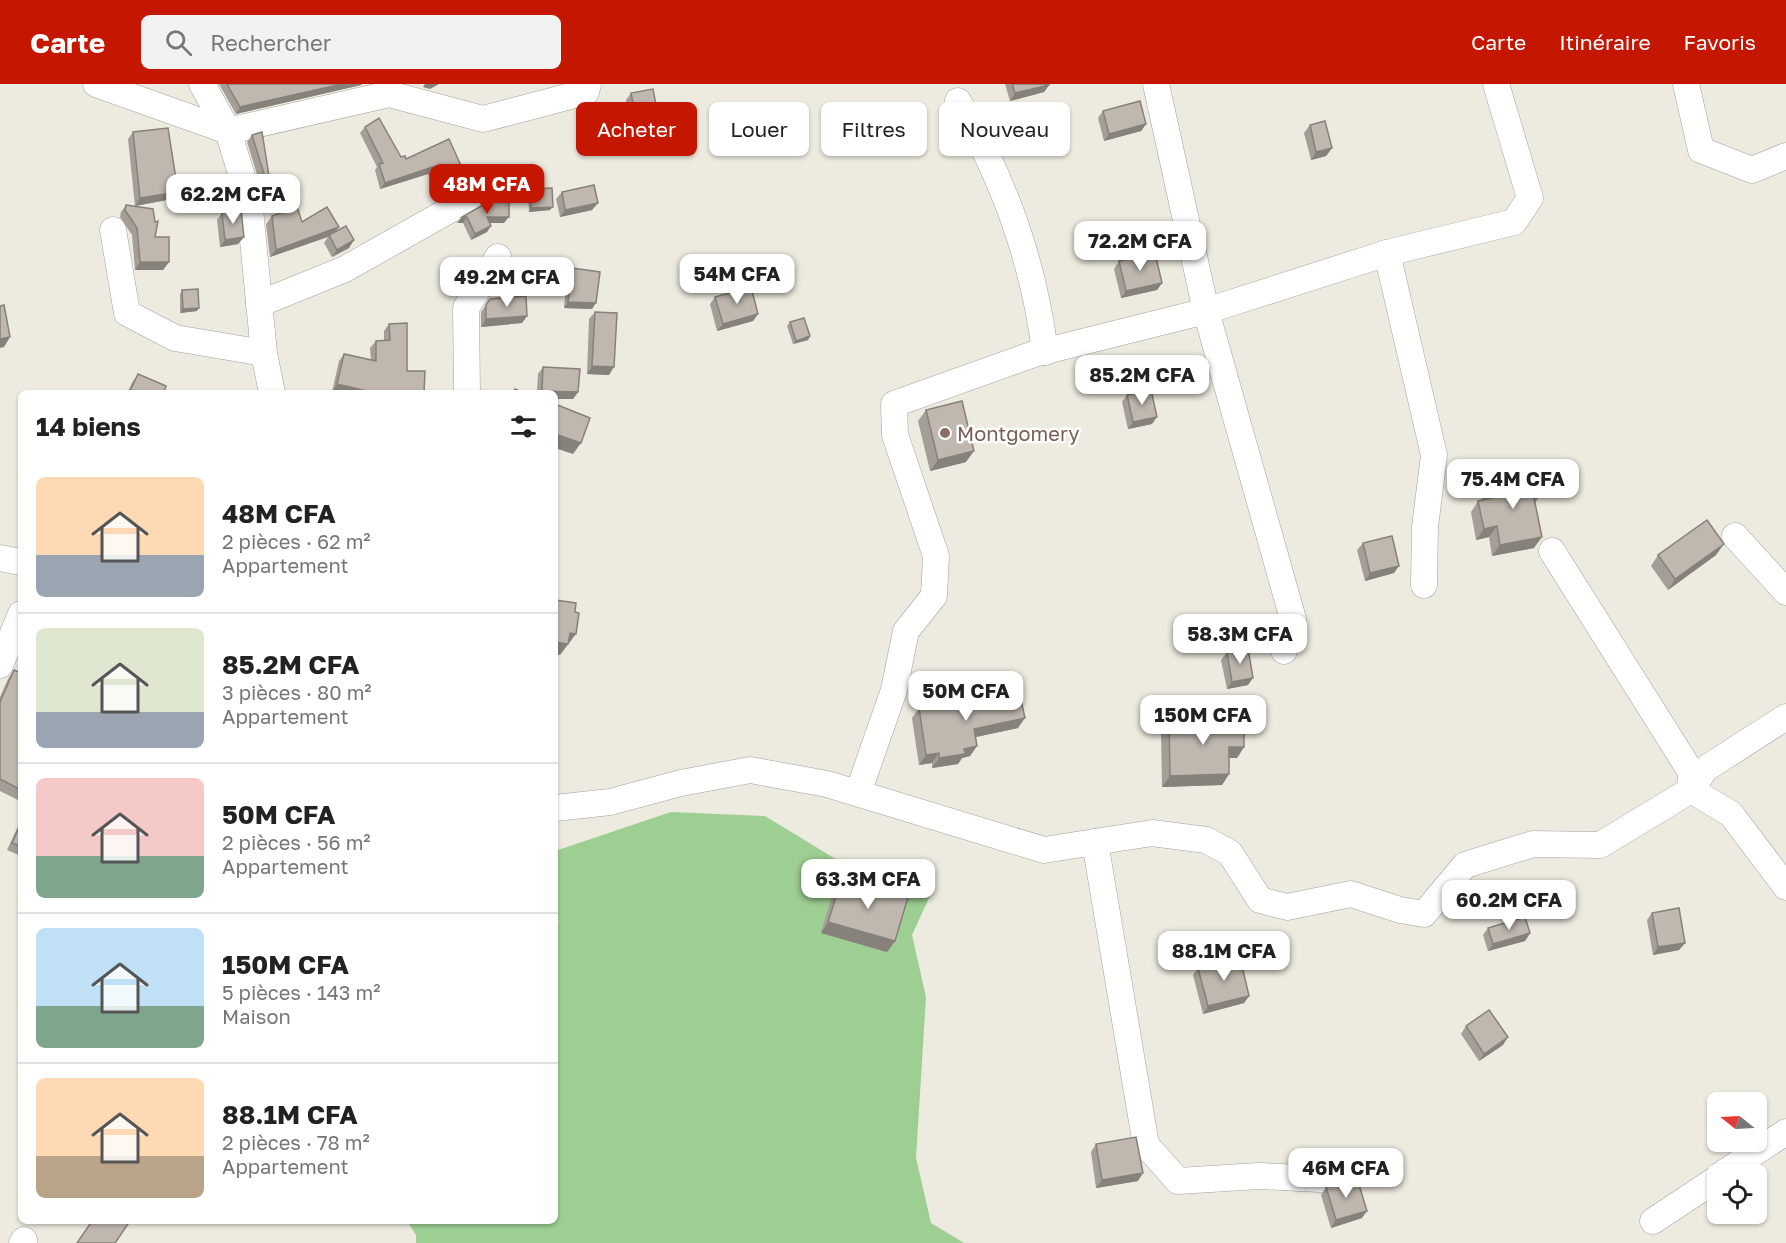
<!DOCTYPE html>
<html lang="fr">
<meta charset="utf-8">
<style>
body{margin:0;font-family:"Golos Text",sans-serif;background:#f2f2f2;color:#222;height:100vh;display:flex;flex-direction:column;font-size:22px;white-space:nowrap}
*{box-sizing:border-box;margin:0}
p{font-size:20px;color:#767676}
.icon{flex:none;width:33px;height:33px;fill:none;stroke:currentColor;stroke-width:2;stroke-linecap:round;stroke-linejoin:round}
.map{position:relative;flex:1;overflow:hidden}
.panel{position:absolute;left:18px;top:306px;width:540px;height:834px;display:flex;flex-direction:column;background:#fff;border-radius:9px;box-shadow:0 2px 4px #0004}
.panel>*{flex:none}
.hud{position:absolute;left:576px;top:18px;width:570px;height:54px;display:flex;gap:12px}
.needle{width:39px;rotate:288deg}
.fabs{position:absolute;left:1707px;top:1008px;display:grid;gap:12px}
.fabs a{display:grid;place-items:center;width:60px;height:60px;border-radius:9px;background:#fff;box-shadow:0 2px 4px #0004;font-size:30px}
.price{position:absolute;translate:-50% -51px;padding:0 14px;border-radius:12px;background:#fff;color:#222;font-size:20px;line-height:39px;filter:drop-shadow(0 2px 3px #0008)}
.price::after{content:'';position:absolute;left:50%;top:36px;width:18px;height:14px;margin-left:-9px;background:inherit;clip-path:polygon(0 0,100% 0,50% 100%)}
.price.active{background:#c51600;color:#fff}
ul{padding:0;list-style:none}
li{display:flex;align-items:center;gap:18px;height:150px;padding:0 18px}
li+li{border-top:2px solid #e0e0e0}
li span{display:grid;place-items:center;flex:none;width:168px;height:120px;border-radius:9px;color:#555}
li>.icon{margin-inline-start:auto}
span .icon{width:72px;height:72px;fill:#fffc;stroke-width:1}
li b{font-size:26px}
h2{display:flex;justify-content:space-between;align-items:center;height:72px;padding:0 18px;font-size:26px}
.pill{padding:0 21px;border-radius:9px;background:#fff;box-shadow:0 2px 4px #0004;font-size:21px;line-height:54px}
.pill.active{background:#c51600;color:#fff}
header{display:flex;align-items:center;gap:36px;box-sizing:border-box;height:84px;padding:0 30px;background:#c51600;color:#fff}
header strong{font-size:28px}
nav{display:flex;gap:33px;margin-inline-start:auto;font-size:21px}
.search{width:420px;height:54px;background:#f2f2f2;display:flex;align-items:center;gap:15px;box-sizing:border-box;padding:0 21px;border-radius:9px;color:#767676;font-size:22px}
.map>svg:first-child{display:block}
.forest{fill:#9dce92}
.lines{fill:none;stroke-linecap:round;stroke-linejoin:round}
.minor-casing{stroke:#a1a1a1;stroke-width:27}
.minor{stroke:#fff;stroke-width:26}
.wall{fill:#a59e96}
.shaded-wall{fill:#86817a}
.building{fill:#c0b8af;stroke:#86817a;stroke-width:1.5}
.education-dot{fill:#8d6e63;stroke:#fff;stroke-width:2}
.labels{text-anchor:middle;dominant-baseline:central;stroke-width:5;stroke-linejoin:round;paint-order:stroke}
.education-label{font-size:20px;fill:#785e54;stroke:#fff;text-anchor:start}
</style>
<header>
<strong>Carte</strong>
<div class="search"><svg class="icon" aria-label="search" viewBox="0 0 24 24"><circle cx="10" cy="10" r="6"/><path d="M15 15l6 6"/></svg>Rechercher</div>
<nav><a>Carte</a><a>Itinéraire</a><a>Favoris</a></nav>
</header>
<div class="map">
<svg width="1786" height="1159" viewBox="0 0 1786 1159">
<rect width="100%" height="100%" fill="#edeadf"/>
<polygon class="forest" points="671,728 765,732 875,799 935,801 912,851 926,913 916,1074 931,1139 964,1159 416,1159 416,1151 407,1137 555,1137 555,841 559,839 555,827 555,767"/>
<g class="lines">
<defs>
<g id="minor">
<polyline points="96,0 228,47 389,10 483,35 586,8 588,0"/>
<polyline points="202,0 228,47 249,115 264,269 272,309"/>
<polyline points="1156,0 1206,227 1293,535 1284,567"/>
<polyline points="1686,0 1701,66 1752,86 1786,72"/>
<path d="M958 17C1004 95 1034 179 1045 268"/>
<polyline points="113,146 127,229 175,254 264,269"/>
<polyline points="1387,169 1434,371 1425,443 1424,501"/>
<polyline points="259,220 345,185 485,106"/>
<polyline points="467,309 466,224 498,173"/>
<polyline points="1735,452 1786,508"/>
<polyline points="1552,467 1691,688 1691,706 1731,730 1786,803"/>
<polyline points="0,474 21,478"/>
<polyline points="0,581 21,530"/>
<polyline points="858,709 894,606 906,547 934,512 936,472 895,351 894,320 1034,270 1206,227 1387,169 1514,138 1530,114 1496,0"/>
<polyline points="555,724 610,718 681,699 750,686 827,700 1044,766 1152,749 1206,756 1230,769 1260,816 1287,823 1351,810 1400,826 1424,830 1465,781 1533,760 1600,761 1691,706 1705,685 1786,633"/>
<polyline points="1095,758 1146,1061 1178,1097 1259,1092 1321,1095"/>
<polyline points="1722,1090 1786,1048"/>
<polyline points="1653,1137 1718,1094"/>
<polyline points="22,1159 24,1156"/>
</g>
</defs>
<use href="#minor" class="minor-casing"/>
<use href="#minor" class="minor"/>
</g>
<g class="wall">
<polygon points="219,0 362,0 361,1 236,30"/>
<polygon points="1005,0 1049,0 1049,1 1044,8 1010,17"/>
<polygon points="631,9 655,49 633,53 626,16"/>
<polygon points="1103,27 1146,40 1141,47 1104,57 1098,34"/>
<polygon points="1310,41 1332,64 1326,72 1311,76 1304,49"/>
<polygon points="365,43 401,73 406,75 449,55 463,101 438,112 428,90 380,105 375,86 377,83 360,49"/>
<polygon points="133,48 172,115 135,122 128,55"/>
<polygon points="252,51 269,92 264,100 260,100 247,58"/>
<polygon points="530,105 550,126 529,128 528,109"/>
<polygon points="562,108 592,126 560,133 556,115"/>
<polygon points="488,118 504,139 489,139 487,148 471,156 463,139 457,139"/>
<polygon points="126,121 155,153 169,178 163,186 135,186 132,151 120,133 121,128"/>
<polygon points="222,129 244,153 238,160 220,163 217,136"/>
<polygon points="272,132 302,138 339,143 335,148 349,164 332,173 324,159 328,153 270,173 266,140"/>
<polygon points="1119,177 1162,199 1157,206 1121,214 1114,185"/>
<polygon points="572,184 592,225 564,224 567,190"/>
<polygon points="182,206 197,227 180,229 180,210"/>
<polygon points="715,213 758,230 753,237 717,247 710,220"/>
<polygon points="490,215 527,232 522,239 481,243 481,228"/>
<polygon points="595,228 609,291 587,290 589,235"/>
<polygon points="790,238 810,252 808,256 793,260 787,242"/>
<polygon points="389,240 407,287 332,308 339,277 344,270 371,276 370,264 376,257 384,257 384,247"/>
<polygon points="543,283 578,308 573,315 555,309 537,309 538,290"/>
<polygon points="138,290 164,309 127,309 133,297"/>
<polygon points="1127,311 1152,340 1128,345 1122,318"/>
<polygon points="926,326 966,378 930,387 918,337"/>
<polygon points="1489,399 1539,413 1535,419 1534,464 1492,472 1489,453 1476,456 1471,428 1478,417 1482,416 1481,410"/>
<polygon points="1363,459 1394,489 1365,497 1357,466"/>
<polygon points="1658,471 1716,471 1668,506 1651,482"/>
<polygon points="1227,568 1248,601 1227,605 1221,576"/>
<polygon points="14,586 21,589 21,711 18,716 0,707 0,613 8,595"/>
<polygon points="919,624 1018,644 975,653 977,662 970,672 962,674 958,680 932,684 932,679 919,681 912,634"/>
<polygon points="1169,637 1244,663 1237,674 1229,674 1229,690 1222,701 1162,703 1161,648"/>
<polygon points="21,736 21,772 7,766"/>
<polygon points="842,794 895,857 887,868 821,849 834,805"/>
<polygon points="1652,829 1685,859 1679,866 1653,871 1647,836"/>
<polygon points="1488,844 1530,849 1525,857 1488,867 1483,851"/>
<polygon points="1198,884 1249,912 1244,919 1203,930 1193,891"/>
<polygon points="1466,942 1503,961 1479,977 1461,950"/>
<polygon points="1096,1060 1138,1097 1096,1104 1091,1068"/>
<polygon points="1326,1103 1362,1134 1331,1144 1321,1111"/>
</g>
<g class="shaded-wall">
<polygon points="342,0 362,0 361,1 236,30 240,23"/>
<polygon points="425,0 439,0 430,5 423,3"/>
<polygon points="1049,1 1044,8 1010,17 1015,9"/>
<polygon points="1146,40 1141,47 1104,57 1109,50"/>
<polygon points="660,42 655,49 633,53 638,46"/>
<polygon points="1332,64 1326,72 1311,76 1316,68"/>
<polygon points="433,83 428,90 380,105 385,99"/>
<polygon points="269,92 264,100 260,100 265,93"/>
<polygon points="467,95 463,101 438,112 443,105"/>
<polygon points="178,108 172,115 135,122 140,114"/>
<polygon points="598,119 592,126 560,133 565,126"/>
<polygon points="553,123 550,126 529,128 531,124"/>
<polygon points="462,133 467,133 463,139 457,139"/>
<polygon points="487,133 509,133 504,139 482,139"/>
<polygon points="491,142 487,148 471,156 475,150"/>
<polygon points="339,143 333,151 270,173 276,166"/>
<polygon points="244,153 238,160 220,163 225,156"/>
<polygon points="354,156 349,164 332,173 337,166"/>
<polygon points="140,178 169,178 163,186 135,186"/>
<polygon points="1162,199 1157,206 1121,214 1126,207"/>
<polygon points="568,218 596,219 592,225 564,224"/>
<polygon points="199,224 197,227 180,229 183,225"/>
<polygon points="758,230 753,237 717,247 723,240"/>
<polygon points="527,232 522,239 481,243 486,235"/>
<polygon points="810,252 808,256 793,260 796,257"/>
<polygon points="10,253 4,263 0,264 0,255"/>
<polygon points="592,282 614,283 609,291 587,290"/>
<polygon points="337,300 375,309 338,309 332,308"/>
<polygon points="542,307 578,308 573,315 555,315 555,309 540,309"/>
<polygon points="1157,333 1152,340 1128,345 1133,338"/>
<polygon points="555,350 581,359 573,370 555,364"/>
<polygon points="974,367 966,378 930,387 938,376"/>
<polygon points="1497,442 1489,453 1476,456 1484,445"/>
<polygon points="1542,453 1534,464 1492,472 1500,461"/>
<polygon points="1724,460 1716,471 1668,506 1675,495"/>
<polygon points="1399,482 1394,489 1365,497 1370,489"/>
<polygon points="570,549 576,550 560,571 555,570 555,558"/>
<polygon points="1253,594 1248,601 1227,605 1232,598"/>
<polygon points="1025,634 1018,644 967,655 974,645"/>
<polygon points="977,662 970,672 962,674 958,680 932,684 939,674 964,665"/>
<polygon points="1229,663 1244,663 1237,674 1221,674"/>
<polygon points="939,669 932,679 919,681 926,671"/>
<polygon points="1229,690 1222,701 1162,703 1170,692"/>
<polygon points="828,838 895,857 887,868 821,849"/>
<polygon points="1530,849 1525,857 1488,867 1493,860"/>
<polygon points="1685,859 1679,866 1653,871 1658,863"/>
<polygon points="1249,912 1244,919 1203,930 1208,922"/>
<polygon points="1508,953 1503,961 1479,977 1484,970"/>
<polygon points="1143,1089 1138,1097 1096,1104 1102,1096"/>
<polygon points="1367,1127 1362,1134 1331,1144 1336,1136"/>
</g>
<g class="building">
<polygon points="227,0 342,0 240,23"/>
<polygon points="1012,0 1049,0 1049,1 1015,9"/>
<polygon points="653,5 660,42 638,46 631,9"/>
<polygon points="1140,17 1146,40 1109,50 1103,27"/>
<polygon points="379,34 401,73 405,72 406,75 449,55 467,95 443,105 433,83 385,99 379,80 383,79 365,43"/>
<polygon points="1325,37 1332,64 1316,68 1310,41"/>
<polygon points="168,44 178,108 140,114 133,48"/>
<polygon points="262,48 269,92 265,93 252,51"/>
<polygon points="594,101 598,119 565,126 562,108"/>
<polygon points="552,104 553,123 531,124 530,105"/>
<polygon points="488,118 509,118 509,133 487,133 491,142 475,150 467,133 462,133"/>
<polygon points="126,121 153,125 155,138 158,137 155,153 169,153 169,178 140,178 137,144 125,126"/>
<polygon points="297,123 302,138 327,123 339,143 276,166 272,132"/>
<polygon points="241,126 244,153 225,156 222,129"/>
<polygon points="346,142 354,156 337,166 329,151"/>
<polygon points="1155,169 1162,199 1126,207 1119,177"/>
<polygon points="572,184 600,188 596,219 568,218"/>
<polygon points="751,203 758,230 723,240 715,213"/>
<polygon points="198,205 199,224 183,225 182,206"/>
<polygon points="526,212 527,232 486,235 486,221 490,215"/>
<polygon points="4,221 10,253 0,255 0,222"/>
<polygon points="595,228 617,229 614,283 592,282"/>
<polygon points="804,234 810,252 796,257 790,238"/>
<polygon points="407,239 407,287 425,287 424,309 375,309 337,300 344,270 376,277 376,257 390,256 389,240"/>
<polygon points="543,283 580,285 578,308 542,307"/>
<polygon points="138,290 166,302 164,309 129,309"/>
<polygon points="515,305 524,309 514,309"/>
<polygon points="1151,306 1157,333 1133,338 1127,311"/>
<polygon points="962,317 974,367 938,376 926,326"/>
<polygon points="555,320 590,334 581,359 555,350"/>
<polygon points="1535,390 1539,413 1534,414 1542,453 1500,461 1497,442 1484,445 1478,417 1492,414 1489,399"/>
<polygon points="1707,436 1724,460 1675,495 1658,471"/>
<polygon points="1392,452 1399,482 1370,489 1363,459"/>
<polygon points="555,516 576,519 575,528 579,529 576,550 570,549 568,560 555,558"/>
<polygon points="1248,564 1253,594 1232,598 1227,568"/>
<polygon points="14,586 21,589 21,706 0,695 0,618"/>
<polygon points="1019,607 1025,634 974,645 977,662 964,665 965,670 939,674 939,669 926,671 919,624"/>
<polygon points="1244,636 1244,663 1229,663 1229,690 1170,692 1169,637"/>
<polygon points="21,739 21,762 12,759"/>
<polygon points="842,794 908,813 895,857 828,838"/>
<polygon points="1679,824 1685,859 1658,863 1652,829"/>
<polygon points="1525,833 1530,849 1493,860 1488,844"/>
<polygon points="1240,873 1249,912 1208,922 1198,884"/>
<polygon points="1489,926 1508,953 1484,970 1466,942"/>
<polygon points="1136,1053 1143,1089 1102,1096 1096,1060"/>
<polygon points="1357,1094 1367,1127 1336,1136 1326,1103"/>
<polygon points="92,1137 130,1137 115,1159 77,1159"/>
</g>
<circle class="education-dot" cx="945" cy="349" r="6"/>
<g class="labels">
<g class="education-label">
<text x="957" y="349">Montgomery</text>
</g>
</g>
</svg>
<div class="fabs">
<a><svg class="needle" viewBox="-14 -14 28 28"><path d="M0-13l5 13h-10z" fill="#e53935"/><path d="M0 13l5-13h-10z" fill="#767676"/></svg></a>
<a><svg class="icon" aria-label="locate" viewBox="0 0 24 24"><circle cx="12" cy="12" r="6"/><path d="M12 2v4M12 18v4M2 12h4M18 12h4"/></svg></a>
</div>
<b class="price active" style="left:487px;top:131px">48M CFA</b>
<b class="price" style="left:233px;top:141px">62.2M CFA</b>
<b class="price" style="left:1140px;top:188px">72.2M CFA</b>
<b class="price" style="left:737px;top:221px">54M CFA</b>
<b class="price" style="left:507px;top:224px">49.2M CFA</b>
<b class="price" style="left:1142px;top:322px">85.2M CFA</b>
<b class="price" style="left:1513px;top:426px">75.4M CFA</b>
<b class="price" style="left:1240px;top:581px">58.3M CFA</b>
<b class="price" style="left:966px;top:638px">50M CFA</b>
<b class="price" style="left:1203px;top:662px">150M CFA</b>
<b class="price" style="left:868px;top:826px">63.3M CFA</b>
<b class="price" style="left:1509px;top:847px">60.2M CFA</b>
<b class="price" style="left:1224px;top:898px">88.1M CFA</b>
<b class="price" style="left:1346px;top:1115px">46M CFA</b>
<div class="hud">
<a class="pill active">Acheter</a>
<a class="pill">Louer</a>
<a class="pill">Filtres</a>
<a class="pill">Nouveau</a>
</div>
<section class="panel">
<h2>14 biens<svg class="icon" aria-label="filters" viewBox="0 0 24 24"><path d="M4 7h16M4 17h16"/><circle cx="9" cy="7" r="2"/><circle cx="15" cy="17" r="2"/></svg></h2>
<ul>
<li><span style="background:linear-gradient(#ffd9b3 65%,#9aa5b1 0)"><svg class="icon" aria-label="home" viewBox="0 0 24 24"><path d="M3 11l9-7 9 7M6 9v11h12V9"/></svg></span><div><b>48M CFA</b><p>2 pièces · 62 m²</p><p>Appartement</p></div></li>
<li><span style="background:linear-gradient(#dfe7d0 70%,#9aa5b1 0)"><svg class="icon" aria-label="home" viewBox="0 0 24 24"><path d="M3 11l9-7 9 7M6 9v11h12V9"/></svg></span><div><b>85.2M CFA</b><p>3 pièces · 80 m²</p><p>Appartement</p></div></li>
<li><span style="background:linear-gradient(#f6c9c9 65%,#7fa58c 0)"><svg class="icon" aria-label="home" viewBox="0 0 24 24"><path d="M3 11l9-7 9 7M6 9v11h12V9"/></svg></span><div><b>50M CFA</b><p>2 pièces · 56 m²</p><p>Appartement</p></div></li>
<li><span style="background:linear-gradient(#bfe0f5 65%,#7fa58c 0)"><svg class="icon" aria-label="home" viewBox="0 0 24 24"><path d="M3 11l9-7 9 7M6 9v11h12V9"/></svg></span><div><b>150M CFA</b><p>5 pièces · 143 m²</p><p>Maison</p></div></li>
<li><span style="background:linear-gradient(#ffd9b3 65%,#b9a48a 0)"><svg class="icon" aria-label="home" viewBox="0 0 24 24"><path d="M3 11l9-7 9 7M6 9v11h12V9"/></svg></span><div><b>88.1M CFA</b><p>2 pièces · 78 m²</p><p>Appartement</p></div></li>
</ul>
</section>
</div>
